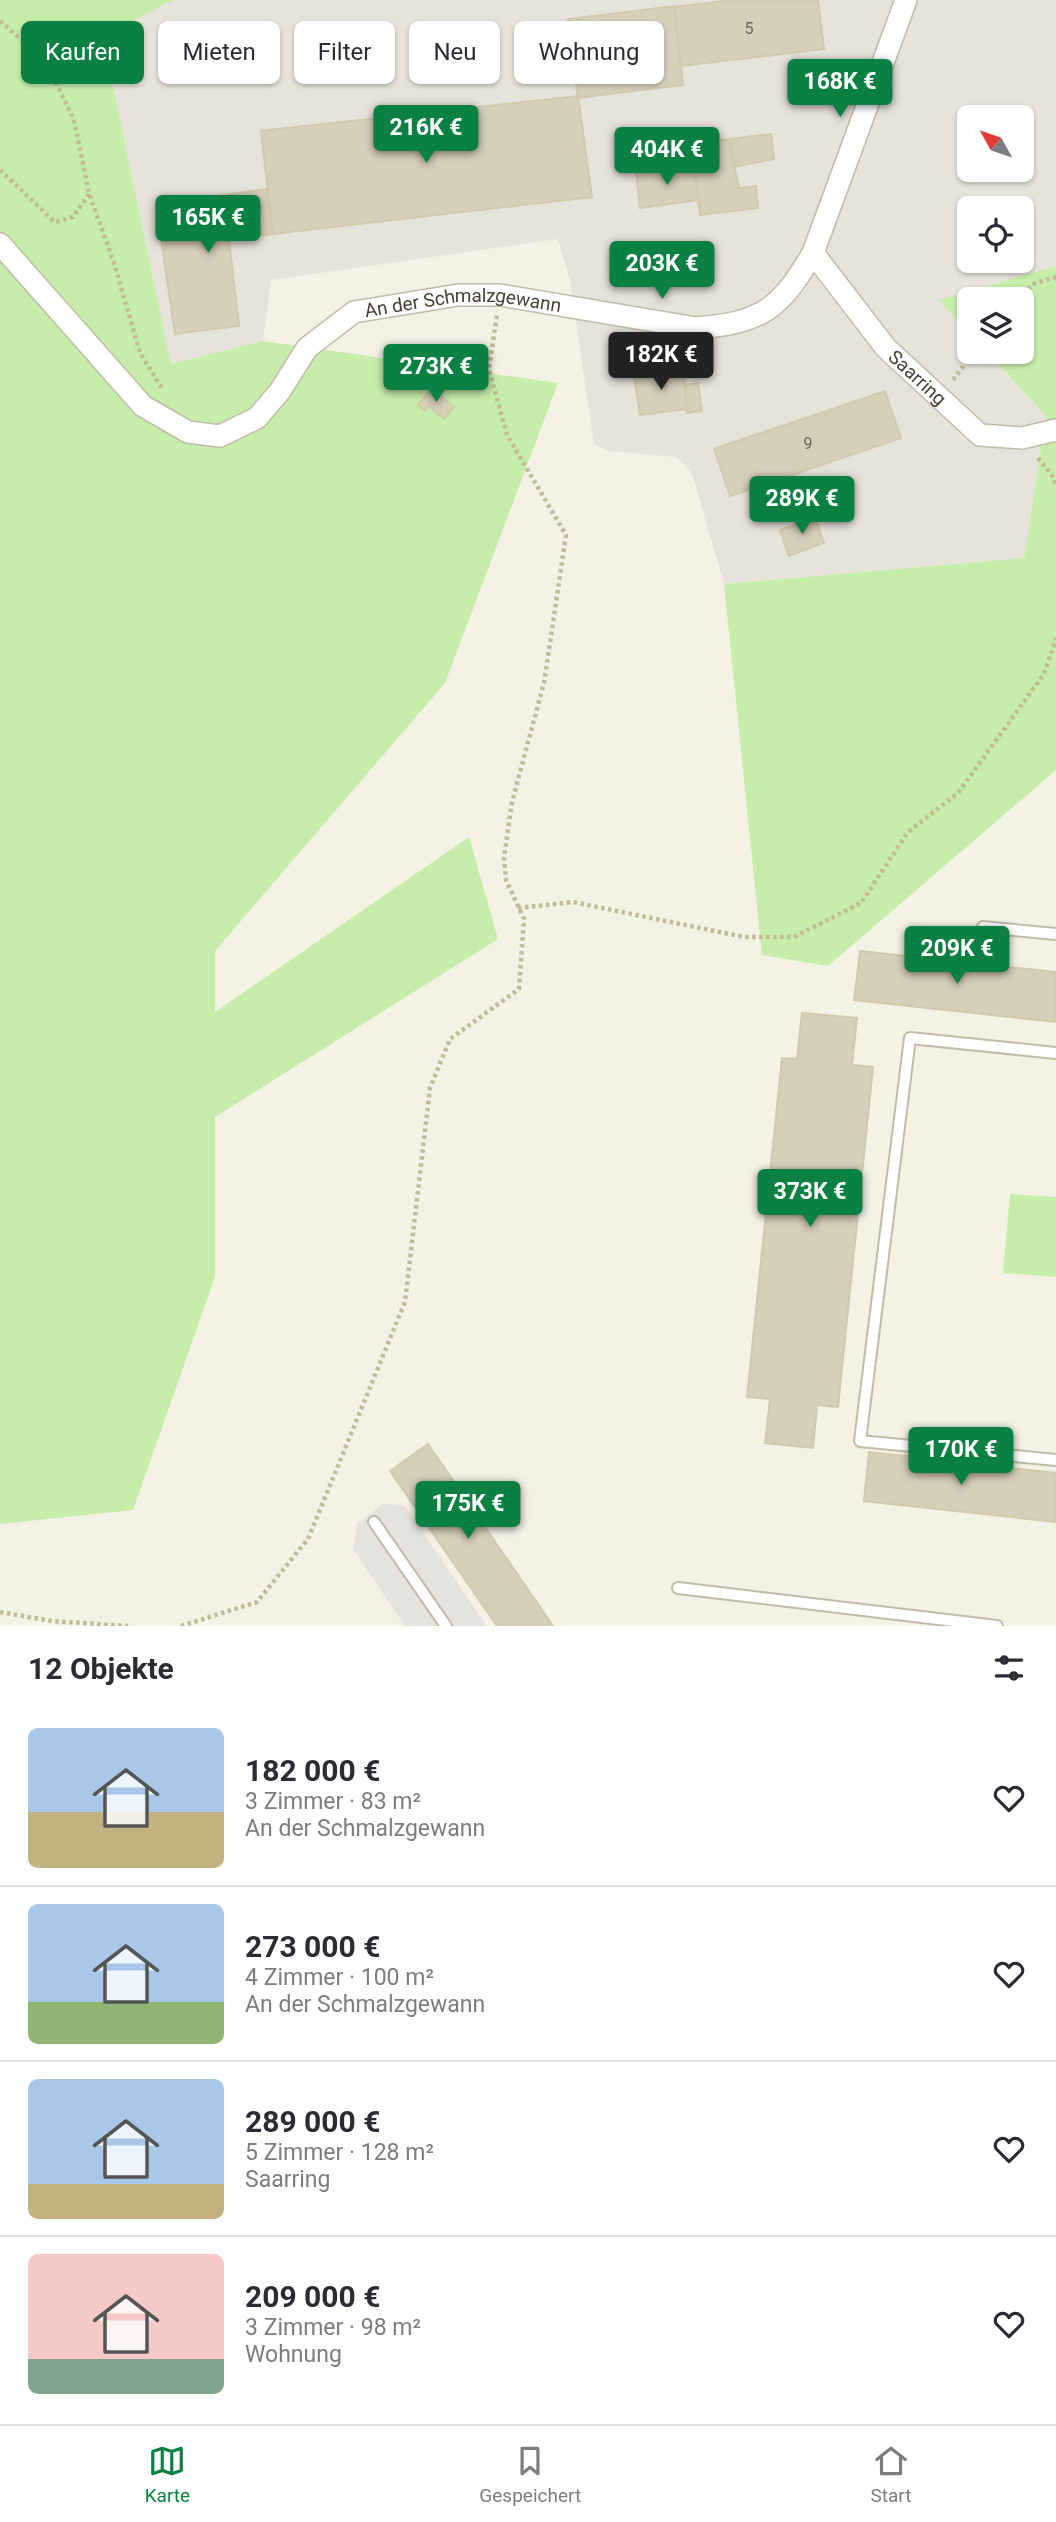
<!DOCTYPE html>
<html lang="de">
<meta charset="utf-8">
<style>
body{margin:0;font-family:Roboto,sans-serif;background:#f7f7f7;color:#2b2b33;height:100vh;display:flex;flex-direction:column;font-size:26px;white-space:nowrap}
*{box-sizing:border-box;margin:0}
p{font-size:23px;color:#7c7c81}
.icon{flex:none;width:38px;height:38px;fill:none;stroke:currentColor;stroke-width:2;stroke-linecap:round;stroke-linejoin:round}
.map{position:relative;height:1626px;overflow:hidden}
.details{display:flex;flex-direction:column;background:#fff;flex:1}
.details>*{flex:none}
.banner{position:absolute;left:21px;top:21px;width:700px;height:63px;display:flex;gap:14px}
.needle{width:46px;rotate:310deg}
.fabs{position:absolute;left:957px;top:105px;display:grid;gap:14px}
.fabs a{display:grid;place-items:center;width:77px;height:77px;border-radius:10px;background:#fff;box-shadow:0 2px 5px #0004;font-size:35px}
.price{position:absolute;translate:-50% -60px;padding:0 16px;border-radius:7px;background:#0b8043;color:#fff;font-size:23px;line-height:46px;filter:drop-shadow(0 2px 4px #0008)}
.price::after{content:'';position:absolute;left:50%;top:42px;width:21px;height:16px;margin-left:-10px;background:inherit;clip-path:polygon(0 0,100% 0,50% 100%)}
.price.active{background:#222;color:#fff}
ul{padding:0;list-style:none}
li{display:flex;align-items:center;gap:21px;height:175px;padding:0 28px}
li+li{border-top:2px solid #e1e1e2}
li span{display:grid;place-items:center;flex:none;width:196px;height:140px;border-radius:10px;color:#555}
li>.icon{margin-inline-start:auto}
span .icon{width:84px;height:84px;fill:#fffc;stroke-width:1}
li b{font-size:30px}
h2{display:flex;justify-content:space-between;align-items:center;height:84px;padding:0 28px;font-size:30px}
.pill{padding:0 24px;border-radius:10px;background:#fff;box-shadow:0 2px 5px #0004;font-size:24px;line-height:63px}
.pill.active{background:#0b8043;color:#fff}
.dock{display:flex;justify-content:space-around;align-items:center;height:98px;border-top:2px solid #e1e1e2;background:#fff;font-size:19px;color:#7c7c81}
.dock a{display:grid;justify-items:center;gap:4px}
.dock .active{color:#0b8043}
.map>svg:first-child{display:block}
.industrial{fill:#e6e3da;fill-rule:evenodd}
.green{fill:#c6edaa}
.parking{fill:#e5e3de}
.building{fill:#d7cfba;stroke:#d3c9ac;stroke-width:2}
.lines{fill:none;stroke-linecap:round;stroke-linejoin:round}
.lane-casing{stroke:#c1bba7;stroke-width:14}
.street-casing{stroke:#c1bba7;stroke-width:24}
.path{stroke:#c4ba97;stroke-width:4.5;stroke-dasharray:3.5 3.5;stroke-linecap:butt}
.lane{stroke:#fff;stroke-width:10}
.street{stroke:#fff;stroke-width:21}
.labels{text-anchor:middle;dominant-baseline:central;stroke-width:5;stroke-linejoin:round;paint-order:stroke}
.number-label{font-size:16px;fill:#6c6556}
.street-label{font-size:19px;fill:#484234;stroke:#fff}
</style>
<div class="map">
<svg width="1056" height="1626" viewBox="0 0 1056 1626">
<rect width="100%" height="100%" fill="#f4f2e5"/>
<path class="industrial" d="M173 0H1056V266L940 300 969 333 970 352H987L1046 416 1024 558 724 584 692 473 676 457 609 451 594 444 570 281 558 239 271 280 263 341 171 364 103 36ZM970 117H1022V170H970ZM970 208H1022V261H970Z"/>
<g class="green">
<polygon points="0,0 173,0 103,37 171,364 263,341 558,383 445,683 215,951 215,1012 469,837 498,939 215,1117 215,1277 133,1510 0,1524"/>
<polygon points="1056,266 1056,770 828,966 762,955 724,584 1024,558 1046,416 987,352 1022,352 1022,299 970,299 969,333 939,300"/>
<polygon points="1010,1194 1056,1197 1056,1277 1003,1273"/>
</g>
<polygon class="parking" points="383,1504 404,1505 487,1626 405,1626 353,1549 357,1524"/>
<g class="building">
<polygon points="732,0 818,0 824,49 681,66 674,7"/>
<polygon points="674,6 683,85 578,98 568,19"/>
<polygon points="578,96 592,197 273,234 261,131"/>
<polygon points="771,134 774,159 733,167 729,139"/>
<polygon points="729,139 739,188 756,186 758,208 700,215 694,167 670,170 667,147"/>
<polygon points="694,167 698,200 640,208 636,173"/>
<polygon points="267,189 273,234 229,239 239,326 175,334 156,204"/>
<polygon points="683,370 688,409 640,415 634,376"/>
<polygon points="698,383 702,411 687,413 685,385"/>
<polygon points="432,388 454,407 444,419 429,406 425,411 418,405"/>
<polygon points="885,391 901,438 730,496 714,449"/>
<polygon points="815,517 824,543 789,556 780,530"/>
<polygon points="860,951 1056,972 1056,1022 854,1000"/>
<polygon points="802,1013 857,1018 852,1065 873,1067 838,1407 817,1405 813,1448 765,1443 770,1399 747,1397 782,1058 797,1059"/>
<polygon points="428,1444 553,1626 497,1626 390,1471"/>
<polygon points="869,1452 1056,1473 1056,1522 864,1501"/>
</g>
<g class="lines">
<defs>
<g id="lane">
<polyline points="983,927 1056,934"/>
<polyline points="1056,1053 910,1038 860,1441 1056,1460"/>
<polyline points="374,1522 446,1626"/>
<polyline points="678,1588 997,1626"/>
</g>
<g id="street">
<path id="s1" d="M0 244 143 406 188 432 220 436 257 418 280 391 307 348 354 312 458 295H500L696 328C762 323 780 309 813 253L906 0"/>
<path id="s2" d="M813 253 886 348 980 435 1022 438 1056 430"/>
</g>
</defs>
<use href="#lane" class="lane-casing"/>
<use href="#street" class="street-casing"/>
<g class="path">
<polyline points="0,21 46,62 74,120 89,193 115,266 140,353 163,390"/>
<polyline points="0,170 55,222 73,217 89,194"/>
<polyline points="1018,299 1033,284 1056,277"/>
<polyline points="953,380 974,352"/>
<polyline points="1038,458 1054,478 1056,486"/>
<polyline points="518,908 573,902 744,937 794,937 861,903 908,832 958,793 1044,674 1056,638"/>
<polyline points="0,1612 52,1621 128,1626"/>
<polyline points="181,1626 257,1602 308,1539 405,1302 430,1088 450,1039 519,989 524,919 506,880 504,858 512,802 544,683 566,535 507,435 489,369 497,315"/>
</g>
<use href="#lane" class="lane"/>
<use href="#street" class="street"/>
</g>
<g class="labels">
<g class="number-label">
<text x="749" y="28">5</text>
<text x="808" y="443">9</text>
</g>
<g class="street-label">
<text stroke="none"><textPath href="#s1" startOffset="597">An der Schmalzgewann</textPath></text>
<text stroke="none"><textPath href="#s2" startOffset="163">Saarring</textPath></text>
</g>
</g>
</svg>
<div class="fabs">
<a><svg class="needle" viewBox="-14 -14 28 28"><path d="M0-13l5 13h-10z" fill="#e53935"/><path d="M0 13l5-13h-10z" fill="#7c7c81"/></svg></a>
<a><svg class="icon" aria-label="locate" viewBox="0 0 24 24"><circle cx="12" cy="12" r="6"/><path d="M12 2v4M12 18v4M2 12h4M18 12h4"/></svg></a>
<a><svg class="icon" aria-label="layers" viewBox="0 0 24 24"><path d="M12 4l9 5-9 5-9-5zM3 14l9 5 9-5"/></svg></a>
</div>
<b class="price" style="left:840px;top:119px">168K €</b>
<b class="price" style="left:426px;top:165px">216K €</b>
<b class="price" style="left:667px;top:187px">404K €</b>
<b class="price" style="left:208px;top:255px">165K €</b>
<b class="price" style="left:662px;top:301px">203K €</b>
<b class="price active" style="left:661px;top:392px">182K €</b>
<b class="price" style="left:436px;top:404px">273K €</b>
<b class="price" style="left:802px;top:536px">289K €</b>
<b class="price" style="left:957px;top:986px">209K €</b>
<b class="price" style="left:810px;top:1229px">373K €</b>
<b class="price" style="left:961px;top:1487px">170K €</b>
<b class="price" style="left:468px;top:1541px">175K €</b>
<div class="banner">
<a class="pill active">Kaufen</a>
<a class="pill">Mieten</a>
<a class="pill">Filter</a>
<a class="pill">Neu</a>
<a class="pill">Wohnung</a>
</div>
</div>
<section class="details">
<h2>12 Objekte<svg class="icon" aria-label="filters" viewBox="0 0 24 24"><path d="M4 7h16M4 17h16"/><circle cx="9" cy="7" r="2"/><circle cx="15" cy="17" r="2"/></svg></h2>
<ul>
<li><span style="background:linear-gradient(#a9c7e8 60%,#c2b280 0)"><svg class="icon" aria-label="home" viewBox="0 0 24 24"><path d="M3 11l9-7 9 7M6 9v11h12V9"/></svg></span><div><b>182 000 €</b><p>3 Zimmer · 83 m²</p><p>An der Schmalzgewann</p></div><svg class="icon" aria-label="heart" viewBox="0 0 24 24"><path d="M12 20l-8-8c-3-5 5-10 8-4 3-6 11-1 8 4z"/></svg></li>
<li><span style="background:linear-gradient(#a9c7e8 70%,#8fb573 0)"><svg class="icon" aria-label="home" viewBox="0 0 24 24"><path d="M3 11l9-7 9 7M6 9v11h12V9"/></svg></span><div><b>273 000 €</b><p>4 Zimmer · 100 m²</p><p>An der Schmalzgewann</p></div><svg class="icon" aria-label="heart" viewBox="0 0 24 24"><path d="M12 20l-8-8c-3-5 5-10 8-4 3-6 11-1 8 4z"/></svg></li>
<li><span style="background:linear-gradient(#a9c7e8 75%,#c2b280 0)"><svg class="icon" aria-label="home" viewBox="0 0 24 24"><path d="M3 11l9-7 9 7M6 9v11h12V9"/></svg></span><div><b>289 000 €</b><p>5 Zimmer · 128 m²</p><p>Saarring</p></div><svg class="icon" aria-label="heart" viewBox="0 0 24 24"><path d="M12 20l-8-8c-3-5 5-10 8-4 3-6 11-1 8 4z"/></svg></li>
<li><span style="background:linear-gradient(#f6c9c9 75%,#7fa58c 0)"><svg class="icon" aria-label="home" viewBox="0 0 24 24"><path d="M3 11l9-7 9 7M6 9v11h12V9"/></svg></span><div><b>209 000 €</b><p>3 Zimmer · 98 m²</p><p>Wohnung</p></div><svg class="icon" aria-label="heart" viewBox="0 0 24 24"><path d="M12 20l-8-8c-3-5 5-10 8-4 3-6 11-1 8 4z"/></svg></li>
</ul>
</section>
<nav class="dock">
<a class="active"><svg class="icon" aria-label="map" viewBox="0 0 24 24"><path d="M3 6l6-2 6 2 6-2v14l-6 2-6-2-6 2zM9 4v14M15 6v14"/></svg>Karte</a>
<a><svg class="icon" aria-label="saved" viewBox="0 0 24 24"><path d="M7 4h10v16l-5-4-5 4z"/></svg>Gespeichert</a>
<a><svg class="icon" aria-label="home" viewBox="0 0 24 24"><path d="M3 11l9-7 9 7M6 9v11h12V9"/></svg>Start</a>
</nav>
